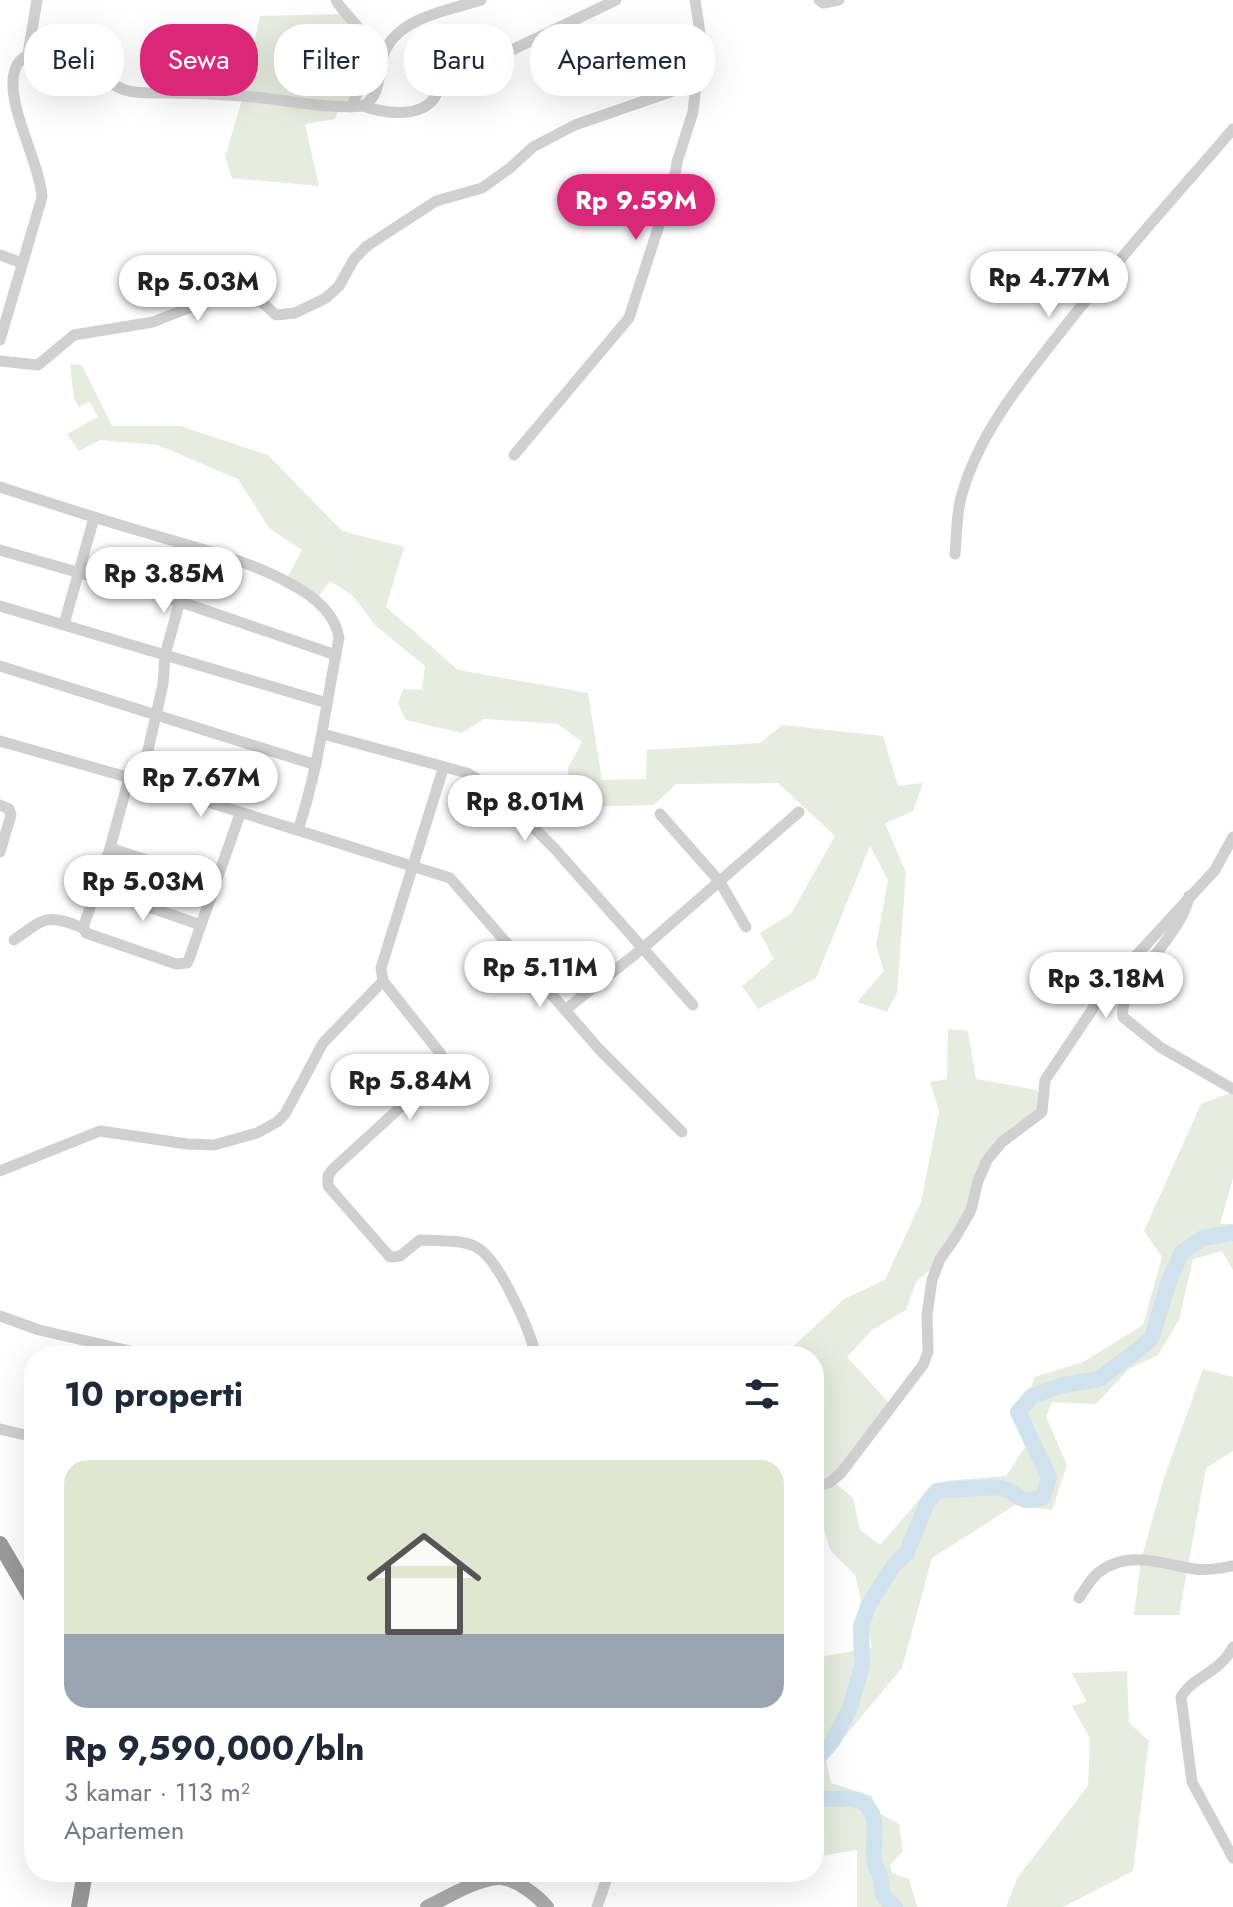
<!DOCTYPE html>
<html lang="id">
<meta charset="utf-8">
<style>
body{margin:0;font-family:Jost,sans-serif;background:#f6f6f7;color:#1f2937;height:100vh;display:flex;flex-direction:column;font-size:30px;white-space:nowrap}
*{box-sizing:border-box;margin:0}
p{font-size:26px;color:#747a83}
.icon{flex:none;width:44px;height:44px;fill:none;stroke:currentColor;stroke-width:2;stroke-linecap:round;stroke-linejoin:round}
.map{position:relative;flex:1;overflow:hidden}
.drawer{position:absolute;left:24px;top:1346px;width:800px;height:536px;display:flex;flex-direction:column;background:#fff;border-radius:32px;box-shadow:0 8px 32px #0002}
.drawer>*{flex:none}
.hud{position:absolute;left:24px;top:24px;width:800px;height:72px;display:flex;gap:16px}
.price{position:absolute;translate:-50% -68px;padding:0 18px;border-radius:28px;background:#fff;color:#222;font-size:26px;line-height:52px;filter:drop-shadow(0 2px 4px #0008)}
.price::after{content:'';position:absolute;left:50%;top:48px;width:24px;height:18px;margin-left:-12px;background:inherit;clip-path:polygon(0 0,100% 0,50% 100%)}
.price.current{background:#db2777;color:#fff}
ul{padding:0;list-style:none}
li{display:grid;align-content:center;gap:16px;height:424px;padding:0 40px}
li span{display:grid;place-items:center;height:248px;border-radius:24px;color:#555}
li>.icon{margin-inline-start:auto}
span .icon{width:144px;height:144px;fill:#fffc;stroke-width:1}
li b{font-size:34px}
h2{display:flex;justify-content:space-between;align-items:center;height:96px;padding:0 40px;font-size:34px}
.chip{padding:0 28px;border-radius:32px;background:#fff;box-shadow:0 8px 32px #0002;font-size:28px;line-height:72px}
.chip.current{background:#db2777;color:#fff}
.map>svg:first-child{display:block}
.green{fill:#e6ecdf}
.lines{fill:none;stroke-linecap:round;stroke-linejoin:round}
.river{stroke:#cfe2ee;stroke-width:16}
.minor{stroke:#d0d0d0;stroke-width:11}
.major{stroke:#ababab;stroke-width:14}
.highway{stroke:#9a9a9a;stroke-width:16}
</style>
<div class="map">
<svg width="1233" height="1907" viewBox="0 0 1233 1907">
<rect width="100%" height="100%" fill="#fff"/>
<g class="green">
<polygon points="342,14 365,45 359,89 350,107 339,106 335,119 305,124 319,186 232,178 225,157 243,96 260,16"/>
<polygon points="70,364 82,365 112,426 180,426 268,455 342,531 404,547 386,607 458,670 588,693 602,780 646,779 647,750 760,743 782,725 883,736 898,786 923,783 913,811 885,824 906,872 897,993 887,1012 857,1002 884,971 876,946 888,880 870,846 816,978 758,1009 742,986 774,959 760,933 791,914 835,836 778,783 676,784 654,805 571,807 568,768 582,742 558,724 484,719 462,733 406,720 398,703 403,689 422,690 425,666 375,625 353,596 330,581 317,599 287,578 302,550 269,528 238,479 158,445 100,440 79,451 67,434 98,417 90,402 79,407 74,399"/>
<polygon points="948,1029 968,1031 976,1079 1037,1090 1041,1106 1003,1139 972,1201 934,1266 916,1282 906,1310 872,1330 847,1357 888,1402 851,1456 830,1479 853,1498 860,1530 880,1545 918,1501 944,1481 1006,1476 1025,1447 1017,1421 1035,1377 1083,1362 1143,1325 1162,1257 1144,1231 1201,1104 1233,1092 1233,1178 1220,1224 1233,1224 1233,1270 1222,1251 1193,1259 1179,1320 1158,1355 1129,1369 1096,1404 1052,1402 1046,1417 1067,1465 1052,1510 1015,1505 932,1558 902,1668 826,1759 831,1783 872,1796 877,1812 899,1824 903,1851 890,1865 892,1873 909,1879 917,1907 857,1907 857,1850 814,1857 814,1658 872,1648 855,1575 830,1550 814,1492 814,1356 783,1356 844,1299 885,1280 921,1202 939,1111 930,1082 947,1079"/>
<polygon points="1203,1369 1233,1377 1233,1451 1206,1468 1179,1615 1134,1615 1141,1560 1164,1478"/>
<polygon points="1127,1671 1129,1723 1149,1741 1133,1871 1063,1907 1006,1907 1018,1877 1088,1786 1090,1738 1072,1706 1087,1702 1072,1673"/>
</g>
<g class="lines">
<g class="river">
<path d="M814 1762 832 1742 850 1708 862 1666 861 1626 869 1604 894 1565 906 1554 928 1501 937 1491C950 1490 992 1486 1002 1488 1020 1493 1019 1506 1043 1497L1049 1477 1018 1412 1032 1396 1063 1385 1099 1379 1142 1347 1152 1337 1170 1278 1182 1252 1203 1238 1233 1233"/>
<path d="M814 1794C829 1805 848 1793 863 1803 883 1815 870 1845 875 1863 877 1872 878 1867 880 1875 884 1893 878 1894 895 1907"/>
</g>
<g class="minor">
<path d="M336 0C343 12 353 20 361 31 376 53 362 86 351 107"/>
<polyline points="819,0 823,3 839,0"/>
<polyline points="28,54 37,0"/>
<path d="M363 106C382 113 416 118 432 101 437 96 438 89 441 84L616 0"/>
<polyline points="0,255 22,263"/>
<path d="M0 340 42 197C40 161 2 99 16 67 24 47 65 49 82 57 98 64 105 84 125 90 138 94 154 93 168 93 192 93 217 94 241 96 278 98 327 110 363 106 384 93 376 72 385 51 400 17 450 10 481 0"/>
<polyline points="0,361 38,365 74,335 153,322 237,289 252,293 276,315 295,313 326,298 339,286 354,259 367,246 436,201 482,188 510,168 533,147 575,125 696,83"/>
<polyline points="514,455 629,318 661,219 672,195 677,162 693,112 701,39 695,0"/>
<path d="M0 487C49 503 98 519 147 533 193 547 245 559 287 582 311 594 335 611 339 638 326 703 319 768 298 830"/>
<polyline points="0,550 178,601 336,655"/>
<path d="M955 554C957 535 956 513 962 494 980 430 1027 375 1067 324 1120 257 1177 194 1233 129"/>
<polyline points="0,606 327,703"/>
<polyline points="64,624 94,518"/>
<polyline points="0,666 316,765"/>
<polyline points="323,734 467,773 497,791 555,849 693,1005"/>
<polyline points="0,741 141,781 450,878 599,1049 682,1132"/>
<path d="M443 769 381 968 383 981 440 1053 443 1060 440 1071 333 1169 328 1176V1186L390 1257 400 1256 420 1240C436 1241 462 1239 476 1247 499 1258 530 1331 536 1356"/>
<polyline points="129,778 110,848 83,928 86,933 176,964 187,963 189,959 240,814"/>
<polyline points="141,781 163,684 165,655 195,547"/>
<polyline points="0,805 9,809 11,815 0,852"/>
<polyline points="660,814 720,882 746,927"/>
<polyline points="110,848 216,883"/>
<polyline points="96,889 201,925"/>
<path d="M1189 896C1183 936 1117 986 1123 1017L1160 1047 1233 1089"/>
<path d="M14 940C45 918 46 913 83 928"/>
<polyline points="565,1010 643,948 799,812"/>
<polyline points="0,1171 100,1131 187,1144 214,1145 257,1133 277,1122 285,1114 323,1043 383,981"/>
<polyline points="0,1316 39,1330 152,1356"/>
<polyline points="0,1429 34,1437"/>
<polyline points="814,1487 829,1483 841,1473 923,1365 928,1352 927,1315 932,1280 940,1259 955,1238 971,1210 978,1181 987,1160 1002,1142 1042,1112 1045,1080 1094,1007 1097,998 1215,870 1233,837"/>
<path d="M1079 1598C1085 1590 1090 1579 1098 1573 1127 1549 1163 1564 1195 1569 1208 1571 1221 1568 1233 1566"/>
<path d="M1233 1647C1218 1675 1193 1676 1181 1697L1192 1782 1233 1858"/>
<polyline points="597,1907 609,1872"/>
</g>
<path class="major" d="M427 1907C448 1897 474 1880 498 1878 514 1877 538 1896 547 1907"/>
<g class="highway">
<polyline points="0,1544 34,1602"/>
<polyline points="79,1907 85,1872"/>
</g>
</g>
</svg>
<b class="price current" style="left:636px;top:242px">Rp 9.59M</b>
<b class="price" style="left:1049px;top:319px">Rp 4.77M</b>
<b class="price" style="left:198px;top:323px">Rp 5.03M</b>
<b class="price" style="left:164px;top:615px">Rp 3.85M</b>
<b class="price" style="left:201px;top:819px">Rp 7.67M</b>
<b class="price" style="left:525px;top:843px">Rp 8.01M</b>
<b class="price" style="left:143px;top:923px">Rp 5.03M</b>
<b class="price" style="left:540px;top:1009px">Rp 5.11M</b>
<b class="price" style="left:1106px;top:1020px">Rp 3.18M</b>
<b class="price" style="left:410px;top:1122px">Rp 5.84M</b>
<div class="hud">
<a class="chip">Beli</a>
<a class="chip current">Sewa</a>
<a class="chip">Filter</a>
<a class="chip">Baru</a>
<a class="chip">Apartemen</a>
</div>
<section class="drawer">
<h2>10 properti<svg class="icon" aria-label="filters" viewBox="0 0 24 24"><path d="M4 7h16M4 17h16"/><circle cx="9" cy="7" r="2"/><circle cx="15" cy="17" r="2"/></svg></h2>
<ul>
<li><span style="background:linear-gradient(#dfe7d0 70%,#9aa5b1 0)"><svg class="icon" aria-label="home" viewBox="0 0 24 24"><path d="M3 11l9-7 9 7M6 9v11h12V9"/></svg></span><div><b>Rp 9,590,000/bln</b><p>3 kamar · 113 m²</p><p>Apartemen</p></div></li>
</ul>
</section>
</div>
